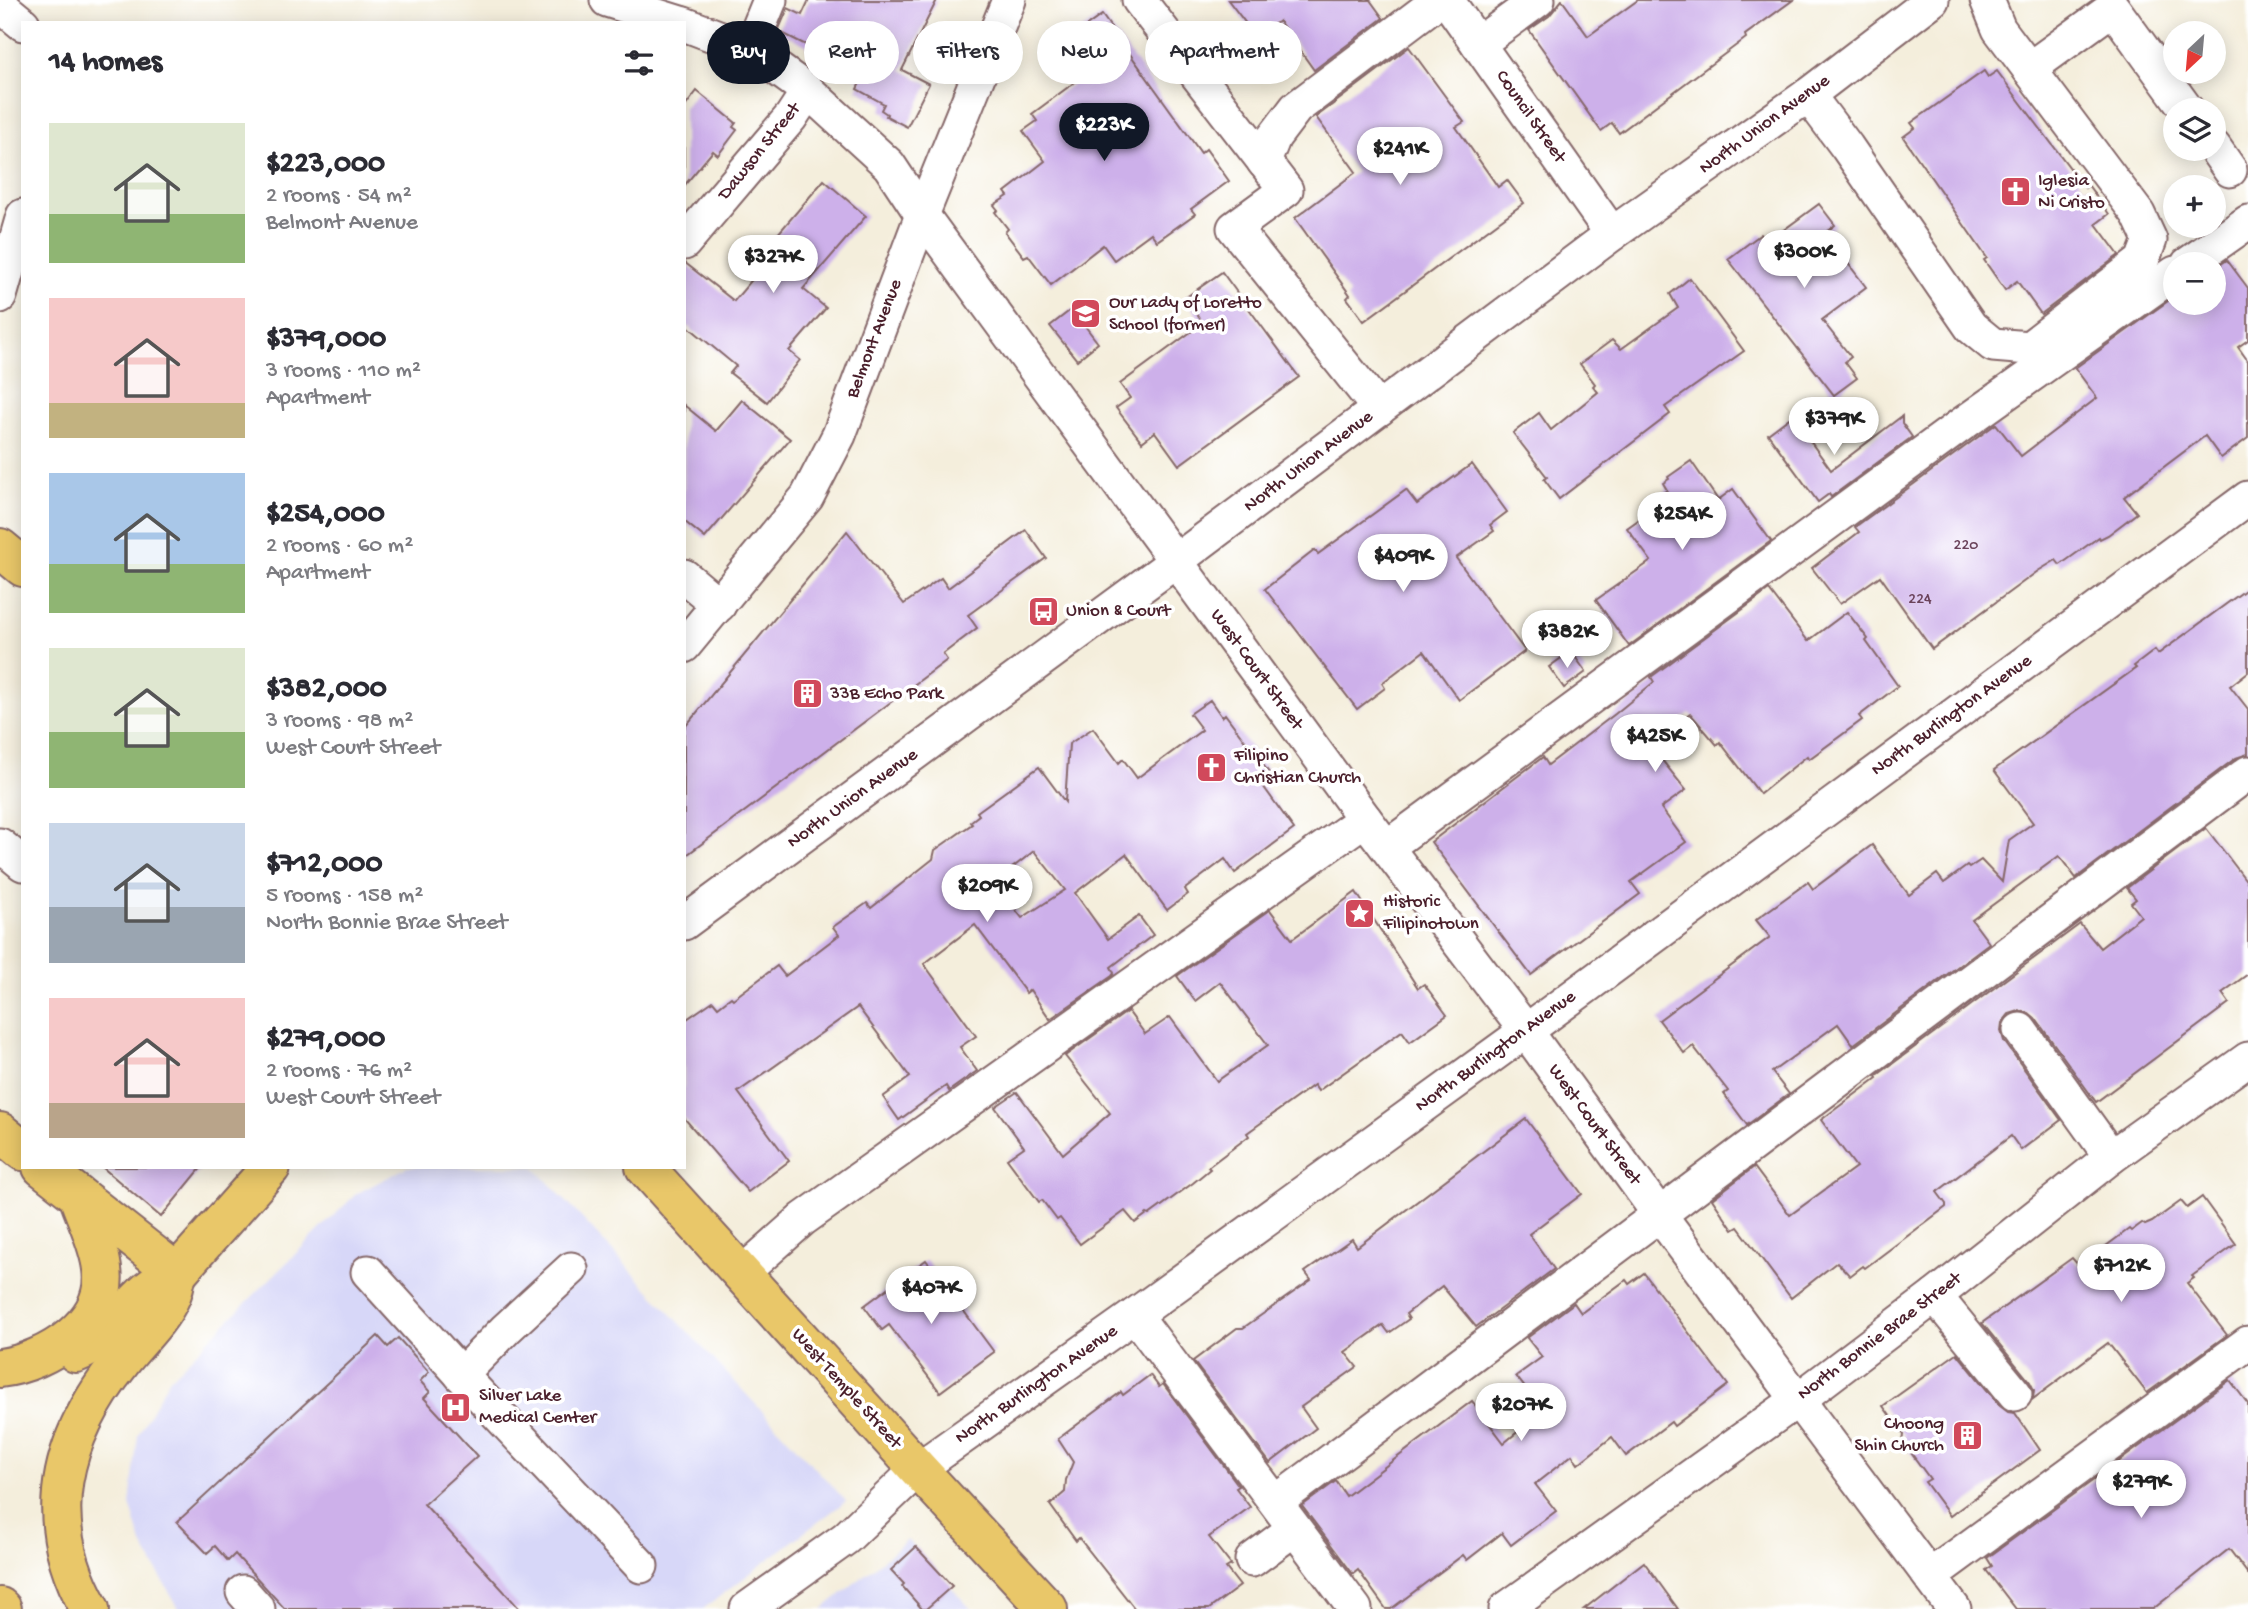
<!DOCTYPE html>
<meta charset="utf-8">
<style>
body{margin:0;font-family:"Gochi Hand",sans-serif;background:#f2f2f3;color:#2b2b33;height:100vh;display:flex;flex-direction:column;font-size:26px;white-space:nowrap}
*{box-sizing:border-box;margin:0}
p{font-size:23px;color:#7c7c81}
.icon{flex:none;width:38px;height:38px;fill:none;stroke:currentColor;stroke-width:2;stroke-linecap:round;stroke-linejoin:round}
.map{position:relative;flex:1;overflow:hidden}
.side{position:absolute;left:21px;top:21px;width:665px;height:1148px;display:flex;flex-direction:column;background:#fff;border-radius:0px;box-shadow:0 4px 18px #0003}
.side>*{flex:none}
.hud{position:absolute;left:707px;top:21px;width:665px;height:63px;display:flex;gap:14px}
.needle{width:46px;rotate:206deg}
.controls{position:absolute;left:2163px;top:21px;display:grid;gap:14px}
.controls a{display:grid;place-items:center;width:63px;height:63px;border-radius:50%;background:#fff;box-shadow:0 4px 18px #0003;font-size:35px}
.price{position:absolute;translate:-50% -60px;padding:0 16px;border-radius:24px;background:#fff;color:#222;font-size:23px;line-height:46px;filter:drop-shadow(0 2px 4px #0008)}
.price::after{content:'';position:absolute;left:50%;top:42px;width:21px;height:16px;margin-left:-10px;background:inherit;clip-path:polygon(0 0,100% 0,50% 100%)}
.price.on{background:#111827;color:#fff}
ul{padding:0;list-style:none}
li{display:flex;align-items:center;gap:21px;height:175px;padding:0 28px}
li span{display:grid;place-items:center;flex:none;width:196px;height:140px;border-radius:0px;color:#555}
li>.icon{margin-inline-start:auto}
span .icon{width:84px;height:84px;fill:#fffc;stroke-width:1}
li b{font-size:30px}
h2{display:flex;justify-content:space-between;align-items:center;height:84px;padding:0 28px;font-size:30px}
.tag{padding:0 24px;border-radius:32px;background:#fff;box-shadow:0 4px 18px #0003;font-size:24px;line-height:63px}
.tag.on{background:#111827;color:#fff}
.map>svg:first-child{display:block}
.built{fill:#d7d7f8}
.building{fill:#cdb0ea;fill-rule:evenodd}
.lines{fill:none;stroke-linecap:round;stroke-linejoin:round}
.minor-casing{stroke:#866769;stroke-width:37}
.major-casing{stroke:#866769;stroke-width:42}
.highway-casing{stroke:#866769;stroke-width:42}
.minor{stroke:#fff;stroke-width:33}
.major{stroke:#e9c769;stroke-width:38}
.highway{stroke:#e9c769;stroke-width:38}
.labels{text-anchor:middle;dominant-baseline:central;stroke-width:7;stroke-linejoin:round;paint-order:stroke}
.number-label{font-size:16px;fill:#6b435b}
.street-label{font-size:19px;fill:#4a1f2b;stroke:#fff}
.poi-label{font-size:19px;fill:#4a1f2b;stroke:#fff;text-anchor:start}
</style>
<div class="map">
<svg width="2248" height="1609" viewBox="0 0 2248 1609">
<rect width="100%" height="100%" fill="#fff"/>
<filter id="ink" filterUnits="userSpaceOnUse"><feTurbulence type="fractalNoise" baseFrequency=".0143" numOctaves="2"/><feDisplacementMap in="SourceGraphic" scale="14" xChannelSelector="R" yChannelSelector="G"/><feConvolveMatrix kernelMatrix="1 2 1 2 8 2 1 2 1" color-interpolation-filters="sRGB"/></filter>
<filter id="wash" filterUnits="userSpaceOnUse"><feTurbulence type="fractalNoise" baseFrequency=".00686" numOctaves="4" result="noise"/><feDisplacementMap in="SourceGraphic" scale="28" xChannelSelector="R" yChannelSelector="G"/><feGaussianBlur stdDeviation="1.57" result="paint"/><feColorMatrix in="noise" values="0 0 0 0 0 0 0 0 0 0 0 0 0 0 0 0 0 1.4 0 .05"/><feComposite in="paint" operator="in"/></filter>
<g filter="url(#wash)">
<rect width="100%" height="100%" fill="#f4eedc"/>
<g class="built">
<polygon points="407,1167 534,1167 846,1501 703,1609 179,1609 142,1544 130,1504 138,1435 169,1379 356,1194"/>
<polygon points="907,1540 971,1609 823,1609"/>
</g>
<g id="blocks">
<g class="building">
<polygon points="809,0 937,0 902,70 929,84 907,127 886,116 887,114 881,110 884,104 857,89 861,81 860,80 820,60 822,56 806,49 808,46 778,31 788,8 802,15"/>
<polygon points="1228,0 1370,0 1383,18 1314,70 1279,21 1257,38"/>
<polygon points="1562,0 1588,36 1638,0 1793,0 1745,35 1746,38 1619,133 1612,123 1601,131 1529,30 1549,16"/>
<polygon points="1102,15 1201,153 1206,149 1229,181 1191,209 1195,214 1157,241 1151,233 1114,260 1103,245 1051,285 1028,255 1024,257 1005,232 1008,229 995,212 998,210 994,205 1008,196 1005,192 1045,161 1023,131 1037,121 1032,114 1083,76 1060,45"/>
<polygon points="1409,47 1464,122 1456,127 1498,187 1507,180 1524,203 1364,321 1347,298 1350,295 1295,218 1356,172 1316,117"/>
<polygon points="1984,71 1988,77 1997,71 2085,188 2088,185 2109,214 2096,224 2119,255 2041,314 2017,281 2005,290 1984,260 1987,258 1903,137 1915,128 1911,123"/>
<polygon points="697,91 736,123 733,127 737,130 718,155 713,151 684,186 684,108"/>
<polygon points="824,180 866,216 803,289 826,308 789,351 800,360 767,402 730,373 736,366 684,323 684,262 734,301 767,262 759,256"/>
<polygon points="1819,204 1835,225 1825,233 1866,287 1822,320 1851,357 1845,362 1857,378 1834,395 1728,259 1761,234 1766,240 1768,238 1770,240"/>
<polygon points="2227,260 2248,288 2248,340 2238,347 2248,361 2248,438 2221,458 2205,436 2124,497 2137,513 2108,535 2100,539 2099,537 2060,565 2056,560 2038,571 1932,649 1880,576 1840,604 1812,568 1859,532 1855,527 1996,424 2021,456 2097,398 2075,368 2175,296 2175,303 2214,303 2214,269"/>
<polygon points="1222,272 1299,377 1179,465 1155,432 1142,442 1116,408 1130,398 1120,384 1203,323 1185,298"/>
<polygon points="1690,278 1744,351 1665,407 1670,414 1559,499 1544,479 1547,477 1513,433 1539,413 1551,430 1598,392 1593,386 1595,384 1580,364 1612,340 1621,349 1678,308 1670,294"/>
<polygon points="1072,309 1098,343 1077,360 1050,326"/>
<polygon points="742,400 790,439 705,538 684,521 684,405 716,431"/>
<polygon points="1792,416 1831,470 1902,416 1902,423 1912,437 1831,497 1829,494 1818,502 1768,434"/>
<polygon points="1691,461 1718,500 1733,489 1771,541 1629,646 1596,600 1651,561 1627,528 1655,508 1651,502 1667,490 1663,483 1669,479 1668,477"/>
<polygon points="1472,464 1507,512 1490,525 1494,531 1456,558 1525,651 1459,700 1424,651 1382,683 1385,688 1357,709 1265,589 1315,550 1318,554 1406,490 1417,504"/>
<polygon points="1026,530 1046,558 968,615 977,628 943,654 947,660 684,857 684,728 847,531 904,604 941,578 948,588"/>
<polygon points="2248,588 2248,672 2230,686 2248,709 2248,754 2236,758 2076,878 2059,856 1972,920 1989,943 1853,1045 1838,1024 1772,1072 1789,1094 1747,1125 1724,1094 1728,1091 1693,1046 1684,1053 1659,1020 1770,937 1756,920 1758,918 1808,882 1813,889 1872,845 1909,895 1937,874 1944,883 1967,866 1969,868 1981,860 2002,882 2009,840 2033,823 1994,770 2136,668 2134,666 2155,650 2158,654"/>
<polygon points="1769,590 1808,641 1847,612 1868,639 1866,641 1898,686 1859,716 1862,720 1809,759 1807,756 1760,794 1720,742 1717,745 1690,713 1649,744 1686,790 1661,808 1686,842 1631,882 1640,894 1531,975 1431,842 1543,757 1548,765 1615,714 1654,682 1651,677"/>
<polygon points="1571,651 1586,672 1564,688 1549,667"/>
<path d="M1210 700 1222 717 1225 714 1273 778 1263 786 1294 829 1235 873 1225 859 1185 889 1188 894 1167 910 1126 854 1075 893 1108 939 1139 916 1153 935 1111 967 1114 973 1112 976 1050 1019 1030 990 1026 993 975 925 924 964 976 1036 960 1047 977 1071 949 1091 946 1086 899 1120 883 1097 910 1077 858 1007 738 1092 789 1161 748 1192 684 1118V1021L713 1001 718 1007 731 997 733 999 777 966 785 976 839 935 833 927 867 903 871 908 933 859 935 850 972 824 970 822 979 815 977 812 1039 767 1065 802 1069 744 1093 728 1119 763 1123 759 1137 778 1202 730 1190 714ZM1034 851 1065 890 1022 918 994 882Z"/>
<polygon points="2206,828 2248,883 2248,974 2222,993 2229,1003 2096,1102 2035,1018 2029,1013 2019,1011 2009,1014 2002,1023 2001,1031 2004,1041 2061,1120 2021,1150 2011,1136 1937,1192 1946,1204 1946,1207 1865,1268 1863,1266 1850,1276 1837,1262 1791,1298 1738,1227 1733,1230 1712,1199 1754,1167 1790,1215 1856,1167 1821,1120 1877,1078 1876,1076 2080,924 2100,948 2141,916 2131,903 2136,899 2127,888"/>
<polygon points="1356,892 1418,988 1424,984 1447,1015 1410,1042 1402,1031 1318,1091 1314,1085 1247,1133 1249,1136 1208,1167 1210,1169 1193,1183 1149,1215 1147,1214 1135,1223 1125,1211 1080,1244 1060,1218 1057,1220 1042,1200 1039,1202 1007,1159 1024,1147 995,1107 1017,1092 1063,1154 1110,1113 1065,1056 1128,1011 1145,1034 1170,1017 1217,1081 1268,1045 1220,982 1195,1001 1177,976 1270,910 1292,939"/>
<polygon points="1526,1119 1582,1194 1529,1234 1554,1269 1476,1327 1442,1286 1406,1314 1409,1319 1389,1333 1383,1325 1345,1352 1357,1367 1301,1407 1316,1428 1270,1463 1193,1361 1237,1328 1243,1328 1311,1280 1305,1272 1352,1239 1357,1247"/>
<polygon points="102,1167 202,1167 161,1217"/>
<polygon points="2202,1197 2236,1244 2192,1276 2194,1278 2187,1283 2227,1335 2147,1393 2108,1343 2033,1399 2034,1390 2030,1382 1982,1323 2072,1258 2079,1266 2129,1229 2131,1231 2142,1223 2145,1225 2152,1222 2181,1201 2187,1208"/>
<polygon points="926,1260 994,1352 940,1392 889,1325 882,1330 864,1306"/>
<polygon points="1644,1273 1728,1385 1674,1426 1671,1422 1626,1456 1612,1437 1578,1464 1572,1455 1535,1484 1556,1511 1511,1545 1502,1533 1467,1560 1463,1555 1391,1609 1386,1609 1358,1570 1353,1574 1302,1506 1336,1481 1346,1496 1472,1401 1504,1443 1543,1411 1516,1376 1542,1357 1527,1338 1574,1303 1581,1313 1626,1280 1629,1284"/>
<polygon points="378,1336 388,1347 398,1338 429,1372 420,1381 430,1392 424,1398 477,1456 424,1504 520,1609 285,1609 235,1554 228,1561 215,1546 207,1553 177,1522"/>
<polygon points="1957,1353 2000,1406 2008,1412 2015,1413 2040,1450 1950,1516 1925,1482 1930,1479 1903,1442 1904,1435 1883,1406"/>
<polygon points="1150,1375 1159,1387 1163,1384 1239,1486 1236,1488 1250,1507 1209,1537 1231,1565 1226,1568 1240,1586 1209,1609 1135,1609 1079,1538 1076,1541 1050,1505 1065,1492 1066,1480 1073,1462 1058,1439 1121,1392 1123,1395"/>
<polygon points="2230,1380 2248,1404 2248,1574 2229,1549 2153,1609 2016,1609 1986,1570 1992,1566 1987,1558"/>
<polygon points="916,1547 952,1586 926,1609 922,1609 902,1586 904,1584 891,1570"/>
<polygon points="1644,1562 1678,1609 1584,1609"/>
</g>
</g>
</g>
<g filter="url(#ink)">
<use href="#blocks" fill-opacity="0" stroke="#866769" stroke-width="2"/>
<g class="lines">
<defs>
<g id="minor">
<polyline points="607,0 680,23"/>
<polyline points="1139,0 1286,190 1234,228 1379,409"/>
<polyline points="1447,0 1612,234"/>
<polyline points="0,5 23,24"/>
<polyline points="684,24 750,49 808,91 889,165 922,215 1365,819 1526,1031 1659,1214 1954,1609"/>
<polyline points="1478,44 1538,0"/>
<polyline points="750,49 770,0"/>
<polyline points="2029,69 2113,8 2187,110"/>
<polyline points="1808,95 1847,147 1971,327 1993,345 2029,348 2142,261 2150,240 2138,214 1999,29 1987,0"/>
<polyline points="2214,147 2230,170"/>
<polyline points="1264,162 1274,137 1296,108 1439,0"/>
<polyline points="684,243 791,117 808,91"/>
<polyline points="2188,264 2248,222"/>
<polyline points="0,296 23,216"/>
<polyline points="684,576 719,605"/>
<polyline points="684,646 807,497 839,435 922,215 1009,0"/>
<polyline points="0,845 23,864"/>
<polyline points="1387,847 1961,425 2175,273"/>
<polyline points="684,923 1176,561 1612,234 1808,95 1932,0"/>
<polyline points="2020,1030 2111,1157"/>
<polyline points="368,1272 475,1390 641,1566"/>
<polyline points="742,1273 803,1219 1365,819"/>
<polyline points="1935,1296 2015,1394"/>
<polyline points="1135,1315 1355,1609"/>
<polyline points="461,1375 506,1329 571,1269"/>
<polyline points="1276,1502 2248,773"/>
<polyline points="1252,1560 1294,1529"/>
<polyline points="1930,1576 2248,1343"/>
<polyline points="243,1592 258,1609"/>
<polyline points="747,1609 846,1538 918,1469 1135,1315 1526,1031 2248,498"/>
<polyline points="1506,1609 1799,1399 1935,1296 2111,1157 2248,1059"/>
</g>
<g id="major">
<polyline points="0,548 23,567"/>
<polyline points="0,1132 23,1151"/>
<polyline points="42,1167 177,1273 271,1167"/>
<polyline points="645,1167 918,1469 1048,1609"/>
</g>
<g id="highway">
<path d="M76 1353C104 1342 120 1318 140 1298 151 1286 163 1280 177 1273"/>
<path d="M0 1368C47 1362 110 1323 102 1269 99 1244 87 1221 79 1198"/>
<polyline points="0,1607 2,1609"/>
<path d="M90 1609C39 1520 60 1438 121 1362 137 1341 159 1322 170 1298 174 1291 175 1281 177 1273"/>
</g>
</defs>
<use href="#minor" class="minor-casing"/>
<use href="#major" class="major-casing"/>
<use href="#highway" class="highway-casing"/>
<use href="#minor" class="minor"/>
<use href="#major" class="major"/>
<use href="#highway" class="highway"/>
</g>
</g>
<defs>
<symbol id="church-square" viewBox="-11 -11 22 22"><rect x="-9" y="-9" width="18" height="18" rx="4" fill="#d1495b" stroke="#fff"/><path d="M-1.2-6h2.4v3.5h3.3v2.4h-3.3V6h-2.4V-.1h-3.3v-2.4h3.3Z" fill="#fff"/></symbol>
<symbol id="school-square" viewBox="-11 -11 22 22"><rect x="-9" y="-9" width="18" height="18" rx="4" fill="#d1495b" stroke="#fff"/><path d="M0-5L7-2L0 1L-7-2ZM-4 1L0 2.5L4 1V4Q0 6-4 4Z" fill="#fff"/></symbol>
<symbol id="bus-square" viewBox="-11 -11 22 22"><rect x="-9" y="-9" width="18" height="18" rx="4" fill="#d1495b" stroke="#fff"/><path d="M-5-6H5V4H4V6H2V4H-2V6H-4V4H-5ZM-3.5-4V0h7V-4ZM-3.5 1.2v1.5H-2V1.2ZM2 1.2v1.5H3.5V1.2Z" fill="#fff"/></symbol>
<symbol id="building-square" viewBox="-11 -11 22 22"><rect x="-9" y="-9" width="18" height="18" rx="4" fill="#d1495b" stroke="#fff"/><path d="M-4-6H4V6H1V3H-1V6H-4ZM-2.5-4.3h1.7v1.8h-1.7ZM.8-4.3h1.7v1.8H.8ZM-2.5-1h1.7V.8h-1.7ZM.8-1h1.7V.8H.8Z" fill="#fff"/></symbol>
<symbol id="sight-square" viewBox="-11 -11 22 22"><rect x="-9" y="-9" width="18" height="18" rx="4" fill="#d1495b" stroke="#fff"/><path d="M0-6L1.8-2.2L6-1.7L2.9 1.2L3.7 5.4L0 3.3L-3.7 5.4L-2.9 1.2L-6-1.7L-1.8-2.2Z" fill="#fff"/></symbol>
<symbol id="hospital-square" viewBox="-11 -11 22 22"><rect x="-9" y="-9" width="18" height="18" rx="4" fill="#d1495b" stroke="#fff"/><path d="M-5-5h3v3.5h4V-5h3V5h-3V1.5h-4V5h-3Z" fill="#fff"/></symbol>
</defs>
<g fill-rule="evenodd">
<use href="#church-square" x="1998" y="174" width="35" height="35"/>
<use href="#school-square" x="1068" y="296" width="35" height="35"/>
<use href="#bus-square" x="1026" y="594" width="35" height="35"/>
<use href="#building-square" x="790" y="676" width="35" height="35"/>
<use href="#church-square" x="1194" y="750" width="35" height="35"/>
<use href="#sight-square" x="1342" y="896" width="35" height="35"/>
<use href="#hospital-square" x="438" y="1390" width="35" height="35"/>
<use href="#building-square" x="1950" y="1418" width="35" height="35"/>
</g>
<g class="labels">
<g class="number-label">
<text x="1966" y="546">220</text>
<text x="1920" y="600">224</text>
</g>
<g class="street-label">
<text transform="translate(1530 117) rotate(55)">Council Street</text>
<text transform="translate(1765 125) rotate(-36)">North Union Avenue</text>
<text transform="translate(760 152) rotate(-51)">Dawson Street</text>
<text transform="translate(875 339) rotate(-69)">Belmont Avenue</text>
<text transform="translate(1309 462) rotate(-37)">North Union Avenue</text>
<text transform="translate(1256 670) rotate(54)">West Court Street</text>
<text transform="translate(1952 716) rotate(-36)">North Burlington Avenue</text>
<text transform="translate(853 799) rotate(-36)">North Union Avenue</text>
<text transform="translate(1496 1052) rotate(-36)">North Burlington Avenue</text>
<text transform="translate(1594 1125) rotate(54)">West Court Street</text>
<text transform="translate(1880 1337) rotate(-37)">North Bonnie Brae Street</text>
<text transform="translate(1037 1385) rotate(-35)">North Burlington Avenue</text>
<text transform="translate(846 1389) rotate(48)">West Temple Street</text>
</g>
<g class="poi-label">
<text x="2038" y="181">Iglesia<tspan x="2038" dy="22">Ni Cristo</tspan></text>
<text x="1109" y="303">Our Lady of Loretto<tspan x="1109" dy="22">School (former)</tspan></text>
<text x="1066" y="611">Union &amp; Court</text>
<text x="830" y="694">33B Echo Park</text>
<text x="1234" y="756">Filipino<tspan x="1234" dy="22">Christian Church</tspan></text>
<text x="1383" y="902">Historic<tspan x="1383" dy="22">Filipinotown</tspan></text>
<text x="479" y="1396">Silver Lake<tspan x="479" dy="22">Medical Center</tspan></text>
<text x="1944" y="1424" text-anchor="end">Choong<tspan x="1944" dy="22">Shin Church</tspan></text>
</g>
</g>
</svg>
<div class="controls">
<a><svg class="needle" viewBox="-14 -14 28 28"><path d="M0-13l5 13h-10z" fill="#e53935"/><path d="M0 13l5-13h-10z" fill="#7c7c81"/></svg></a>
<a><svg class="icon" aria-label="layers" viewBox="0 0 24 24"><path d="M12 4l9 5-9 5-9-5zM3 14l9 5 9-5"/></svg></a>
<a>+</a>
<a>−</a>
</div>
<b class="price on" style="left:1104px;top:163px">$223K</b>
<b class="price" style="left:1400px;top:187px">$241K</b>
<b class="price" style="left:1804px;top:290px">$300K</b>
<b class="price" style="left:773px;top:295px">$327K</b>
<b class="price" style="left:1834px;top:457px">$379K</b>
<b class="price" style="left:1682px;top:552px">$254K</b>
<b class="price" style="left:1403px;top:594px">$409K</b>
<b class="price" style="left:1567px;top:670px">$382K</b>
<b class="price" style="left:1655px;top:774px">$425K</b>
<b class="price" style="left:987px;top:924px">$209K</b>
<b class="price" style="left:2121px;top:1304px">$712K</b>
<b class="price" style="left:931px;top:1326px">$407K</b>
<b class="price" style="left:1521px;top:1443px">$207K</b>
<b class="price" style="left:2141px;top:1520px">$279K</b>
<div class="hud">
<a class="tag on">Buy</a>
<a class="tag">Rent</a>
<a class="tag">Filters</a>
<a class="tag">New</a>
<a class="tag">Apartment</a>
</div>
<section class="side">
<h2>14 homes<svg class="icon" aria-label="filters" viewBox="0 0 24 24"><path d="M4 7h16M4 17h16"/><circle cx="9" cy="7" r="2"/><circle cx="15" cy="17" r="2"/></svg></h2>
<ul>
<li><span style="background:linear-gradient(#dfe7d0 65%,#8fb573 0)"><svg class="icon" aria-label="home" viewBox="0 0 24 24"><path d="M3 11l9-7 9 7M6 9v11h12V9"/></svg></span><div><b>$223,000</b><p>2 rooms · 54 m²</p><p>Belmont Avenue</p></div></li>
<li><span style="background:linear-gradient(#f6c9c9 75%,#c2b280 0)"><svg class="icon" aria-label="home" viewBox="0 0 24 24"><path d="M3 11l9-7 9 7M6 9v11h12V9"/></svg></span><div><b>$379,000</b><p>3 rooms · 110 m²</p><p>Apartment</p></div></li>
<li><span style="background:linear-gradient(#a9c7e8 65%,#8fb573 0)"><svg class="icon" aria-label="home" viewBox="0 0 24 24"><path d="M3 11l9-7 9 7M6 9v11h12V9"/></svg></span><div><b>$254,000</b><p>2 rooms · 60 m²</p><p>Apartment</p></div></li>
<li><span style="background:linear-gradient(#dfe7d0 60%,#8fb573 0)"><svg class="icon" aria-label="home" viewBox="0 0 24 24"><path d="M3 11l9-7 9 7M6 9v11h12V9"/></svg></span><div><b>$382,000</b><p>3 rooms · 98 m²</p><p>West Court Street</p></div></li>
<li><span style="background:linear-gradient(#c9d6e8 60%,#9aa5b1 0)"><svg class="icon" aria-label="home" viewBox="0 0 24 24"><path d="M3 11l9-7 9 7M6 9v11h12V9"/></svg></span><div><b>$712,000</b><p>5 rooms · 158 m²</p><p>North Bonnie Brae Street</p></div></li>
<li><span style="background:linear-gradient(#f6c9c9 75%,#b9a48a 0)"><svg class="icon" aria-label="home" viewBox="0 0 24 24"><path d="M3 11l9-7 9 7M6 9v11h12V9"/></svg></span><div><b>$279,000</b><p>2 rooms · 76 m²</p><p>West Court Street</p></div></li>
</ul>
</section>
</div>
